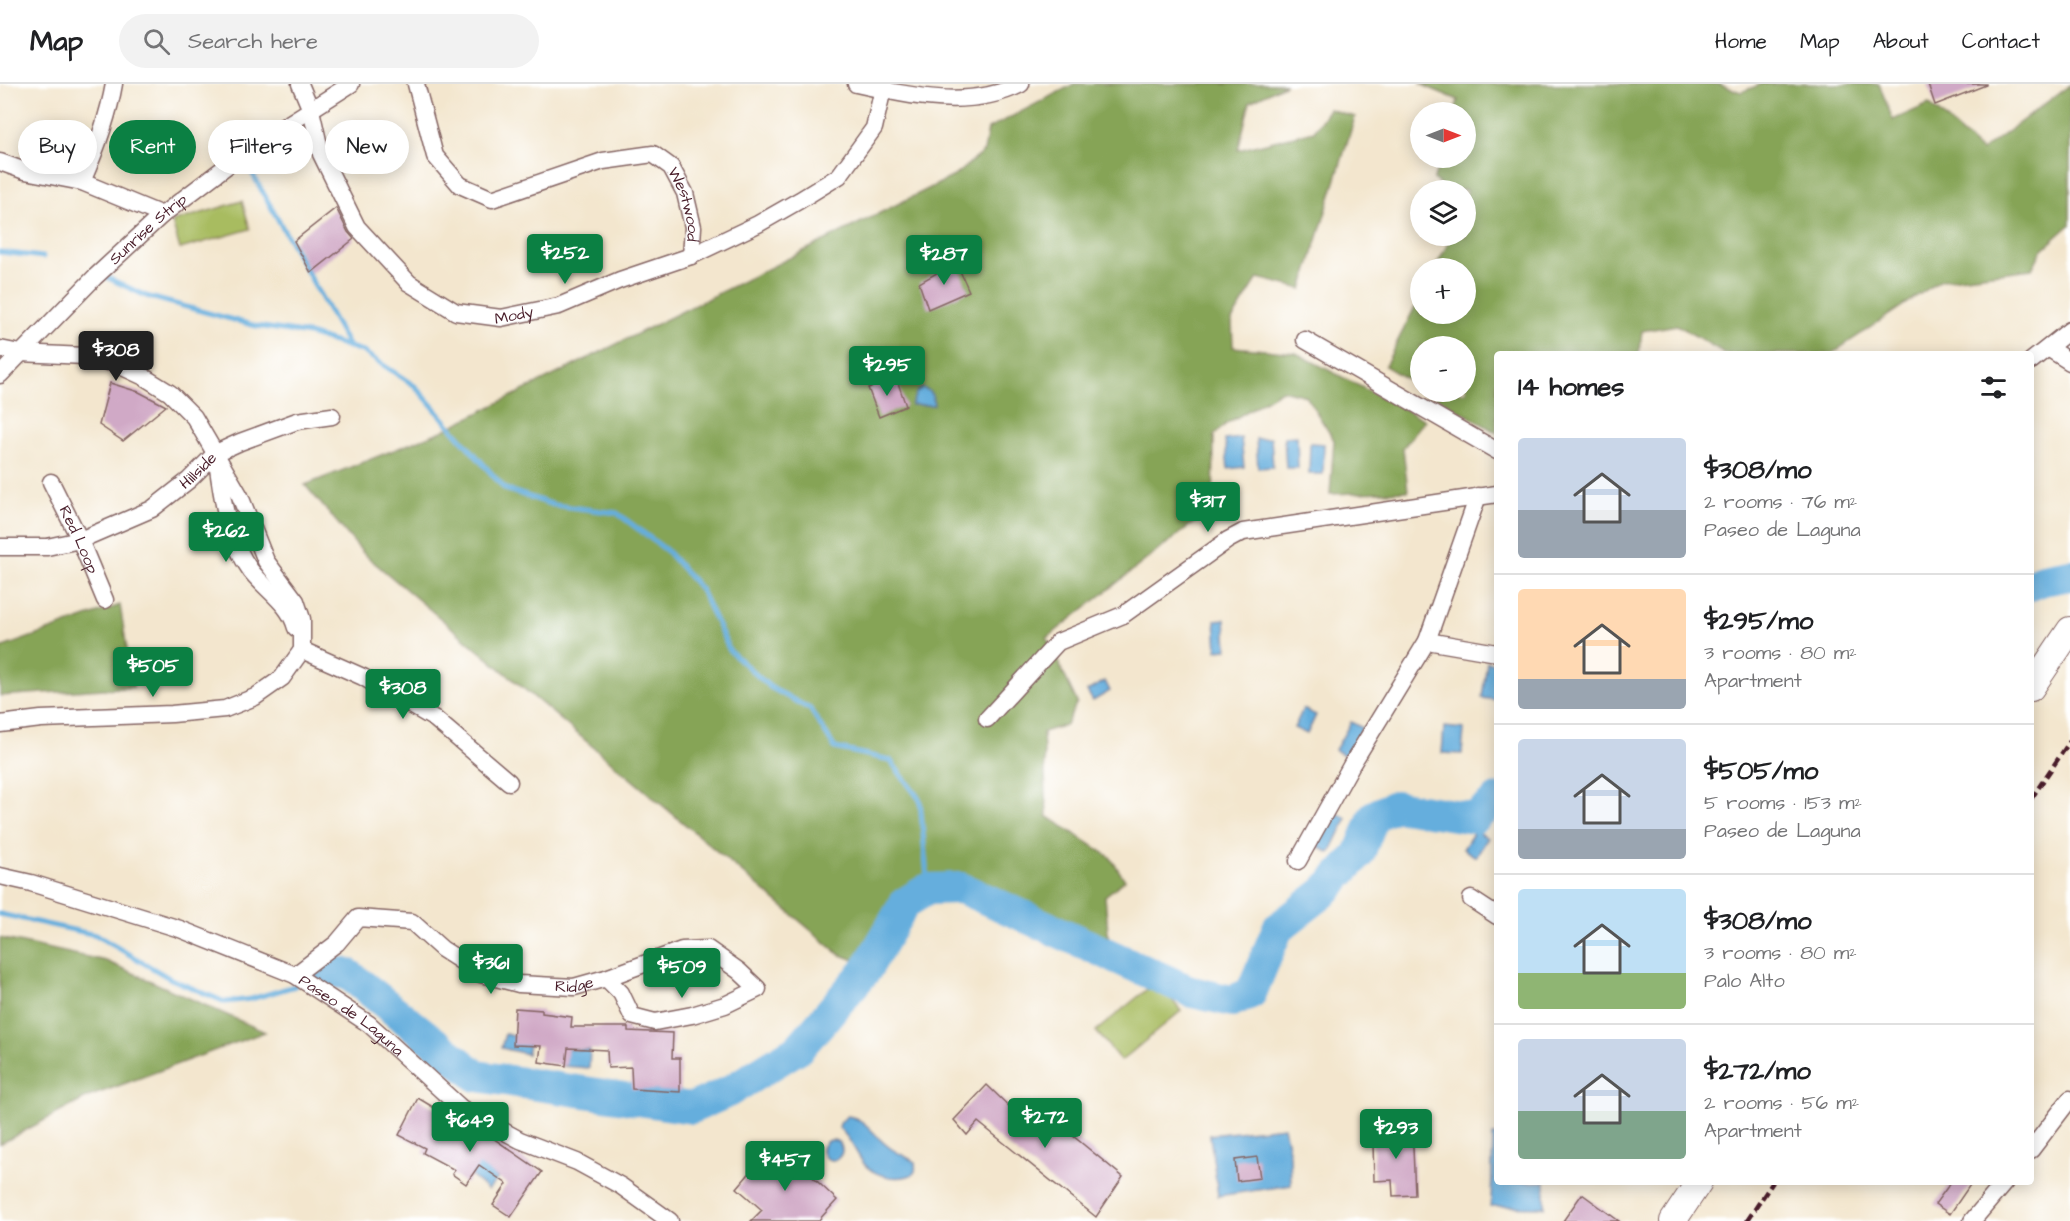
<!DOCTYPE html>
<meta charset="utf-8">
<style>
body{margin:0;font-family:"Architects Daughter",sans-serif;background:#f2f2f2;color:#202124;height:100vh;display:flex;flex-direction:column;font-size:22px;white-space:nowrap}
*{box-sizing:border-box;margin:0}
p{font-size:20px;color:#757577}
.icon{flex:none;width:33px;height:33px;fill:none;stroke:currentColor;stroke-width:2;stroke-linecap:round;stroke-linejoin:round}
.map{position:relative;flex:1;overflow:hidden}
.panel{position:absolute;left:1494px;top:267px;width:540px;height:834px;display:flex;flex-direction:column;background:#fff;border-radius:6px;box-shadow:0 3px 15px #0003}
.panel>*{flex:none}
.banner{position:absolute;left:18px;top:36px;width:570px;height:54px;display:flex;gap:12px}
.needle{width:39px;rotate:90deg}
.controls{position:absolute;left:1410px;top:18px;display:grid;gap:12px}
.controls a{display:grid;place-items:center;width:66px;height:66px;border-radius:50%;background:#fff;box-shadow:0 3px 15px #0003;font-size:30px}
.price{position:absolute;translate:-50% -51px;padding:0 14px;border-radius:6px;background:#0b8043;color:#fff;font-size:20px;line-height:39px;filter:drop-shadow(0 2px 3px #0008)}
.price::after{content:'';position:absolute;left:50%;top:36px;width:18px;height:14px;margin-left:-9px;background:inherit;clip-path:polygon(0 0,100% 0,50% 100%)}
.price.active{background:#222;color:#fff}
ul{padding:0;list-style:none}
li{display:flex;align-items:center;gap:18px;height:150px;padding:0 24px}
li+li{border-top:2px solid #e0e0e0}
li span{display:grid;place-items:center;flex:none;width:168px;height:120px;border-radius:6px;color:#555}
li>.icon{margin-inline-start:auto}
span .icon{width:72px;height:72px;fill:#fffc;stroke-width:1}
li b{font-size:26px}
h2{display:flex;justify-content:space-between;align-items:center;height:72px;padding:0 24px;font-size:26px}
.pill{padding:0 21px;border-radius:27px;background:#fff;box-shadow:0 3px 15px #0003;font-size:21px;line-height:54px}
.pill.active{background:#0b8043;color:#fff}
header{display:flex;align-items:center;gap:36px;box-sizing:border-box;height:84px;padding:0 30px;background:#fff;border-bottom:2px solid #e0e0e0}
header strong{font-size:28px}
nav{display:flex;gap:33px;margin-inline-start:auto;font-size:21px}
.search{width:420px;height:54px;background:#f2f2f2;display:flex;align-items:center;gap:15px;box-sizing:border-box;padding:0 21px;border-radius:33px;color:#757577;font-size:22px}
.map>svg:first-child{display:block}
.green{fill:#a8bc60;stroke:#796e46;stroke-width:1.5}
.forest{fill:#86a456;stroke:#686240;stroke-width:1.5}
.water{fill:#65aedd;stroke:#586684;stroke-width:1.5}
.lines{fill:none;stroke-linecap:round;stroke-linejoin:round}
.stream{stroke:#65aedd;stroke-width:5}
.river{stroke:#65aedd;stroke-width:32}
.building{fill:#d0a9c6}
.street-casing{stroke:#856564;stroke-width:19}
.primary-casing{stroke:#856564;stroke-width:28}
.street{stroke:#fff;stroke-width:16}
.primary{stroke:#fff;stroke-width:26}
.rail{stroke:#4a1f2b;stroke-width:4.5;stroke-dasharray:9 4.5;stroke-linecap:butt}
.labels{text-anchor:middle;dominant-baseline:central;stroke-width:4.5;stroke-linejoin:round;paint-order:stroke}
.street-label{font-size:16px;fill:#4a1f2b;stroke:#fff}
</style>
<header>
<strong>Map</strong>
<div class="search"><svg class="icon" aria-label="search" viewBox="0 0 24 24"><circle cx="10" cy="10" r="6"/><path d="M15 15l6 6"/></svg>Search here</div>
<nav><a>Home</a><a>Map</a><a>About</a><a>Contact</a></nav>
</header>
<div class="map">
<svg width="2070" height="1137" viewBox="0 0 2070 1137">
<rect width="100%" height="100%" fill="#fff"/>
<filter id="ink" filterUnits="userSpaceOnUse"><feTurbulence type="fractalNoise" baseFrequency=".0167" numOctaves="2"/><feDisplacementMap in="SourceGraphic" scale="12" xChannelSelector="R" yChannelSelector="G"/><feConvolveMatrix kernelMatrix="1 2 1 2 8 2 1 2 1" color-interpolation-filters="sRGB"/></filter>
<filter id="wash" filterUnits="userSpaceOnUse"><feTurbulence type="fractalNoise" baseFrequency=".008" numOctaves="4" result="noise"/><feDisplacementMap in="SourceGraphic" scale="24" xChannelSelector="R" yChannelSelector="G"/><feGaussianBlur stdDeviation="1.35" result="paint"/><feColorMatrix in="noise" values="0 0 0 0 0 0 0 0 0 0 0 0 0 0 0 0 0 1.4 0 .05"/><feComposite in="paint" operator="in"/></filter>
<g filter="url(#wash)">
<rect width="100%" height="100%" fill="#f3e6ce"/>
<g class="green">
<polygon points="242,117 250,145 180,165 172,138"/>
<polygon points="1157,897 1181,927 1121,977 1096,947"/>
</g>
<g class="forest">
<polygon points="1074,0 1286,0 1250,18 1238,66 1314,47 1329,25 1355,33 1302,205 1258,194 1232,236 1233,263 1296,269 1425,336 1403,364 1408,407 1330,410 1334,356 1306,312 1282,306 1226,340 1214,351 1213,433 1193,439 1047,554 1077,618 1066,641 1043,648 1047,732 1110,773 1125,796 1105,812 1110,871 961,804 928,806 904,819 857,877 839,870 364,470 305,401 442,347 954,92 984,67 988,45"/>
<polygon points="1420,0 1718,0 1741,8 1762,0 1879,0 1893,36 1929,20 1981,67 2070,1 2070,141 2042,166 2032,185 1941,196 1831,270 1723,270 1721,267 1677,241 1642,247 1639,270 1497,270 1497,349 1428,308 1466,308 1466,262 1420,262 1420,303 1385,282 1420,213 1420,230 1466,230 1466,184 1435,184 1452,152 1466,152 1466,106 1444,106 1434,95 1440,74 1466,74 1466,28 1455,28 1458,16"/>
<polygon points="120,521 133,603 0,612 0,564"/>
<polygon points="0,854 106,877 265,948 88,1013 0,1060"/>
</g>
<g class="water">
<path d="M922 304C932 307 933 312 934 321H911L917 307Z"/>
<polygon points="1297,352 1298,384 1286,384 1284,353"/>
<polygon points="1241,354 1244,383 1228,385 1225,356"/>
<polygon points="1271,354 1273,383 1258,384 1256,355"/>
<polygon points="1310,359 1324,360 1323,390 1309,390"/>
<polygon points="1225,535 1227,565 1217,566 1215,536"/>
<polygon points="1487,578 1497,580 1497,616 1482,614"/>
<polygon points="1105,597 1110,607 1093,617 1087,607"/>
<polygon points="1303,625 1316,631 1307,650 1294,644"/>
<polygon points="1351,638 1362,644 1346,672 1335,666"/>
<polygon points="1444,643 1464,645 1462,670 1442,669"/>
<polygon points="1332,727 1347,734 1330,769 1316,762"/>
<polygon points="1475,746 1488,754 1476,773 1463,765"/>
<polygon points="505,950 530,956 527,970 501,964"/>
<polygon points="563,965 590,966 589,984 562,982"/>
<path d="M847 1032C867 1034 874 1053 889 1063 897 1069 907 1073 915 1078 916 1086 916 1090 908 1092 895 1096 877 1092 867 1083 857 1074 853 1056 839 1044L840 1039Z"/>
<polygon points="1284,1043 1290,1071 1291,1101 1218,1112 1210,1051"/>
<polygon points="1493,1051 1497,1051 1497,1098 1545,1098 1545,1123 1491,1122"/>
<circle cx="832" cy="1066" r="10"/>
<polygon points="475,1074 498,1094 488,1106 464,1086"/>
</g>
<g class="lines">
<g class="stream">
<polyline points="251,87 349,263"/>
<polyline points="0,168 43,173"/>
<polyline points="102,191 146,212 256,242 309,250 362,267 415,302 505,405 554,421 617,429 666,466 701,506 730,567 770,603 810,625 835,664 890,676 920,716 928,805"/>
<polyline points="0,830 96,851 171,895 225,918 251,915 295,902"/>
</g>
<g class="river">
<polyline points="2031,501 2043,496 2070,491"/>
<polyline points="322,886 348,890 477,992 692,1024 728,1008 799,964 866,886 905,819 928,805 961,804 1192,908 1232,917 1251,909 1278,844 1323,809 1359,770 1374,732 1395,722 1474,734 1497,716"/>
</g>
</g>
<g id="blocks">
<g class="building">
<polygon points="1928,0 1986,0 1986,1 1935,21"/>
<polygon points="336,124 348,148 354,155 311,189 294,157"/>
<polygon points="956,178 969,207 928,225 919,199"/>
<polygon points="896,293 906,322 879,333 868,304"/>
<polygon points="110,299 139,308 166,322 123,357 99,341"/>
<polygon points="515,924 542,926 542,929 572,933 571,943 628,943 628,947 673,949 672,974 680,974 680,1008 632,1005 631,983 608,984 607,966 568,964 566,982 539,978 541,962 513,961"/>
<polygon points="987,1001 1022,1035 1034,1020 1123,1093 1096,1133 978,1038 967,1051 954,1036"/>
<polygon points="418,1014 479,1051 481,1047 487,1050 542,1088 511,1133 493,1121 507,1100 479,1081 466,1100 452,1090 455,1086 423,1069 425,1064 399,1051"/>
<polygon points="1387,1040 1412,1040 1415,1111 1393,1112 1392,1096 1374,1097 1373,1059 1388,1058"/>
<polygon points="770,1065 798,1090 803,1084 837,1116 818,1137 751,1137 762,1126 737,1104"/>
<polygon points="1257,1073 1260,1094 1237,1097 1235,1076"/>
<polygon points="1951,1098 1972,1098 1950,1130 1935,1120"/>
<polygon points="1582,1110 1619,1137 1563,1137"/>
</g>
</g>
</g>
<g filter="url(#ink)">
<use href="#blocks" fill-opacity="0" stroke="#856564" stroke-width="1.5"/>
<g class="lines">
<defs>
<g id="street">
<path id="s1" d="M300 0 311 26 321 70 357 143 409 199 456 228 501 234 559 222 620 196 691 172 758 140 800 116 839 92 874 44 884 0"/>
<path id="s2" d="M416 0 435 72 460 101 492 115 603 77 653 70 671 83 685 109 693 143 691 172"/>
<path d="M856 0C910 12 969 26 1021 0"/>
<polyline points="0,78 25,87 82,98 162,131"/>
<path d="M82 98C96 66 108 35 114 0"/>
<polyline points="1305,256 1497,367"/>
<polyline points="2048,264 2070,278"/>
<polyline points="0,265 20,269 85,272 116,280 144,293 170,309 194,333 240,412 266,477 296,517 302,535 302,566 282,594 255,613 225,625 172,630 41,635 0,640"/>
<polyline points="2031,277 2070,246"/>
<path id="s3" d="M0 291 95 193 162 131 249 65 351 0"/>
<path d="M217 377C222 415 228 456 251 487 266 506 290 520 296 544"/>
<path id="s4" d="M51 398 80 456 105 516"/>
<path id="s5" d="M0 463H47L80 456 152 425 189 396 216 369 240 358 297 337 332 332"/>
<polyline points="1427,557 1497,569"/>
<polyline points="302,566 363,593 435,635 509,698"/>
<polyline points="987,635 1058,558 1123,531 1228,456 1243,448 1497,410"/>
<polyline points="1298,777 1352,680 1427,557 1478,412"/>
<path id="s6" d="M0 792 31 799 180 845 295 891 369 940 461 1024 520 1056 577 1078 621 1102 670 1137"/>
<polyline points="1471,815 1497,832"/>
<path id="s7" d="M295 891 337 859 358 834 412 838 442 865 481 890 519 900 574 903 606 894 682 866 708 865 739 887 758 905 725 921 692 931 655 938 632 932 621 909 606 894"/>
<polyline points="2031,1066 2070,1015"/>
<polyline points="1972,1137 2005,1098"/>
</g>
<g id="primary">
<polyline points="2031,604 2070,546"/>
<polyline points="1673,1137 1699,1098"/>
</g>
</defs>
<use href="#street" class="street-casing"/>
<use href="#primary" class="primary-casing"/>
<use href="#street" class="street"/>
<use href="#primary" class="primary"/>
<g class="rail">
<polyline points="2031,715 2070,657"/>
<polyline points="1747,1137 1773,1098"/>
</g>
</g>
</g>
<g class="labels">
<g class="street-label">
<text stroke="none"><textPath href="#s2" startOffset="378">Westwood</textPath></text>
<text stroke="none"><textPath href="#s3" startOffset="208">Sunrise Strip</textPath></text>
<text stroke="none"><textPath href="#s1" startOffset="345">Mody</textPath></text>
<text stroke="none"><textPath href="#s5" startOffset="219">Hillside</textPath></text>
<text stroke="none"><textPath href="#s4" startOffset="64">Red Loop</textPath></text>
<text stroke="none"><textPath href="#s7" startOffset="321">Ridge</textPath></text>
<text stroke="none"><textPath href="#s6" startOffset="381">Paseo de Laguna</textPath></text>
</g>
</g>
</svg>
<div class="controls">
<a><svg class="needle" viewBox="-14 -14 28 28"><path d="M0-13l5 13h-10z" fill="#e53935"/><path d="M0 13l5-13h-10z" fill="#757577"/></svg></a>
<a><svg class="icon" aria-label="layers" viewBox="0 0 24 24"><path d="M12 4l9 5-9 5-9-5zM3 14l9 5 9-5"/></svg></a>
<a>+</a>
<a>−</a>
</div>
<b class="price" style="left:565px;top:201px">$252</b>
<b class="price" style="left:944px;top:202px">$287</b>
<b class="price active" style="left:116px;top:298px">$308</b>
<b class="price" style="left:887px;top:313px">$295</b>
<b class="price" style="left:1208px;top:449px">$317</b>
<b class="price" style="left:226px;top:479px">$262</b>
<b class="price" style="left:153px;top:614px">$505</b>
<b class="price" style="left:403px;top:636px">$308</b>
<b class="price" style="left:491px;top:911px">$361</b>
<b class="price" style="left:682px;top:915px">$509</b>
<b class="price" style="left:1045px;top:1065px">$272</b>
<b class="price" style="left:470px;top:1069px">$649</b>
<b class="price" style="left:1396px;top:1076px">$293</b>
<b class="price" style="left:785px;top:1108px">$457</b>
<div class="banner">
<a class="pill">Buy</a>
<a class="pill active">Rent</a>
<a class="pill">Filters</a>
<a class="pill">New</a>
</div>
<section class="panel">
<h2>14 homes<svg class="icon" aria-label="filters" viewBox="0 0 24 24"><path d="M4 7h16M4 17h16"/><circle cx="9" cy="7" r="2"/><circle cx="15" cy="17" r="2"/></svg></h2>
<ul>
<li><span style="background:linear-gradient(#c9d6e8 60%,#9aa5b1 0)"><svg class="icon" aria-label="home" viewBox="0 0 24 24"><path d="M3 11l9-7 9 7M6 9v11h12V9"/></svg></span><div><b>$308/mo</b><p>2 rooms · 76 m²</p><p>Paseo de Laguna</p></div></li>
<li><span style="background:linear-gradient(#ffd9b3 75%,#9aa5b1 0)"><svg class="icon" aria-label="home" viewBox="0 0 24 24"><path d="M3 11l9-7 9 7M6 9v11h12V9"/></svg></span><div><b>$295/mo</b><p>3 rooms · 80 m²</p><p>Apartment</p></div></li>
<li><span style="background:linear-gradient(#c9d6e8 75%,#9aa5b1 0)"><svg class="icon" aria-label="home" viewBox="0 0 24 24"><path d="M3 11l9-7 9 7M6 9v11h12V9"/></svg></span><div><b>$505/mo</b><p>5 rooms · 153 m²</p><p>Paseo de Laguna</p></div></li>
<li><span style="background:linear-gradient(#bfe0f5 70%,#8fb573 0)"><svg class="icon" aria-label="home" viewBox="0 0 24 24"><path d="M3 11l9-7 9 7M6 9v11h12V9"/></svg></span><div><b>$308/mo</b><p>3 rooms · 80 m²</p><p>Palo Alto</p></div></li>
<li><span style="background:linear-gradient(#c9d6e8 60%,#7fa58c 0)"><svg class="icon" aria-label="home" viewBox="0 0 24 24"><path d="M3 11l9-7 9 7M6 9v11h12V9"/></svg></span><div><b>$272/mo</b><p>2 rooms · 56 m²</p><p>Apartment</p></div></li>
</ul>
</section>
</div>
